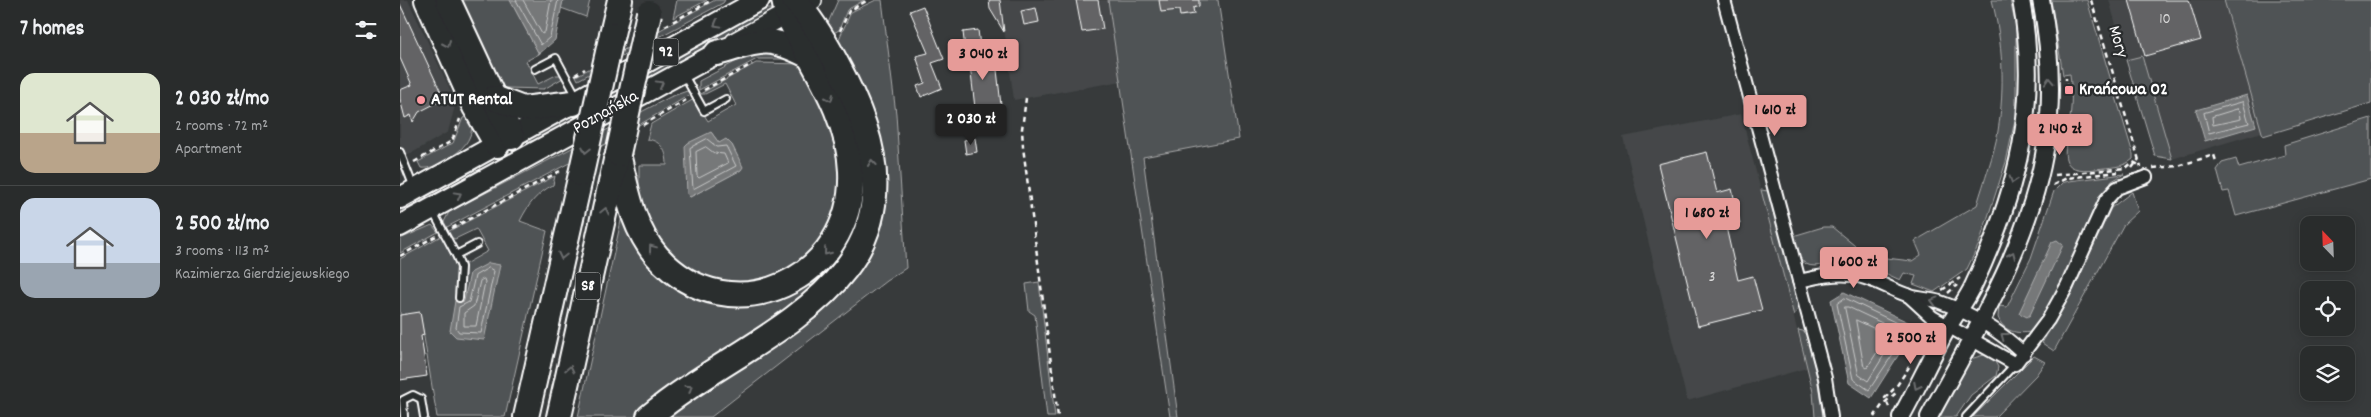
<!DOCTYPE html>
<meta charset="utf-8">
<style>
body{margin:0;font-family:Dekko,sans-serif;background:#313434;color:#f1f3f6;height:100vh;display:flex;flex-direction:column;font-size:19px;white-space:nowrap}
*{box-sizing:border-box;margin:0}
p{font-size:16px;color:#a5a7a9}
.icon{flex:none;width:28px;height:28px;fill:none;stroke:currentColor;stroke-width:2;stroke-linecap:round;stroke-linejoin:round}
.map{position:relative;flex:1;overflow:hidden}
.sheet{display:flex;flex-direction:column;background:#292c2c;width:400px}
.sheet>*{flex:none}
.needle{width:32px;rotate:337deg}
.controls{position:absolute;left:1900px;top:216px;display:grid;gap:10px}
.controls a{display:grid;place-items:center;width:55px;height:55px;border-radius:10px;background:#292c2c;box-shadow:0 2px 12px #0003,0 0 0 1px #454848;font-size:25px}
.price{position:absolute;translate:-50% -42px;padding:0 11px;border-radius:5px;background:#e69b98;color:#111;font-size:16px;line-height:32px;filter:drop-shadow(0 1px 2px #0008)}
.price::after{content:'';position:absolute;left:50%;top:30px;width:15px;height:11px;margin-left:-8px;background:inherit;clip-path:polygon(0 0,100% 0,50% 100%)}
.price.on{background:#222;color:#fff}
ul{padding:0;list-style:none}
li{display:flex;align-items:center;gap:15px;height:125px;padding:0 20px}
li+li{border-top:1px solid #454848}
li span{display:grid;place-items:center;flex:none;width:140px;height:100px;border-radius:15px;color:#555}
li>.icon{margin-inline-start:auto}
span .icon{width:60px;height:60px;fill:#fffc;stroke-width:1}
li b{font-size:21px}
h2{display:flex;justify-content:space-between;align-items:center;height:60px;padding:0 20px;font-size:21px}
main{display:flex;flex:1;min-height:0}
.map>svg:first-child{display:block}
.built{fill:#444748}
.green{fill:#505354;stroke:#a8a9aa;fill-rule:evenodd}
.water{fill:#767879;stroke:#adaeaf}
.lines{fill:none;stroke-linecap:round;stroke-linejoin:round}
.shore{stroke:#c8c9c9;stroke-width:1}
.building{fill:#636465;stroke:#fff}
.service-casing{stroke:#fff;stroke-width:10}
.minor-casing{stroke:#fff;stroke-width:16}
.tertiary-casing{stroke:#fff;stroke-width:20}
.secondary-casing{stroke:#fff;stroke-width:22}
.primary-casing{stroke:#fff;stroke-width:24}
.motorway-casing{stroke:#fff;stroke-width:28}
.path{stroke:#fff;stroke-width:2.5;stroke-dasharray:5 4;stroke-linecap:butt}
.service{stroke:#2a2d2e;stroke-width:6}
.minor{stroke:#2a2d2e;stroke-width:12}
.tertiary{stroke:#2a2d2e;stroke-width:16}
.secondary{stroke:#2a2d2e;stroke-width:19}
.primary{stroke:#2a2d2e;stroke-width:20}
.motorway{stroke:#2a2d2e;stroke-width:24}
.motorway-bridge-casing{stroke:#fff;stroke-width:28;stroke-linecap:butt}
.motorway-bridge{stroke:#2a2d2e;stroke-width:24}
.oneway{stroke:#6a6c6d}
.poi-dot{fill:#ff9aa2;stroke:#2a2d2e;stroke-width:2}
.labels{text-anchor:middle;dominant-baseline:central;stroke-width:4.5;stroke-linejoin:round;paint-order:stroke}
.number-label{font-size:15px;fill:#d8d8d8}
.shield{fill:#2a2d2e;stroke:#bfc0c0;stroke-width:1}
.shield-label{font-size:16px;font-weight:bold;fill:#fff}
.street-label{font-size:18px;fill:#fff;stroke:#2a2d2e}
.poi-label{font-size:18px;font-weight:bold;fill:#fff;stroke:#2a2d2e;text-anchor:start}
</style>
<main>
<section class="sheet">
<h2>7 homes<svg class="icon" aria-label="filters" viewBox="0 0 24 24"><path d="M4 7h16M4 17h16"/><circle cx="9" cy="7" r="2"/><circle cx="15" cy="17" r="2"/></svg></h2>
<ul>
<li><span style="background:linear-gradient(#dfe7d0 60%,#b9a48a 0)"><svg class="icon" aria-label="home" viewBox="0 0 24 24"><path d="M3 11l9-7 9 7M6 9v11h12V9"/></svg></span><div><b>2 030 zł/mo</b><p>2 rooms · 72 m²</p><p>Apartment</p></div></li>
<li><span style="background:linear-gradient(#c9d6e8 65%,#9aa5b1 0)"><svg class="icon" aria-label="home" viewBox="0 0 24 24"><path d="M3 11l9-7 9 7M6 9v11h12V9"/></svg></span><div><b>2 500 zł/mo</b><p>3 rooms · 113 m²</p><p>Kazimierza Gierdziejewskiego</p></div></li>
</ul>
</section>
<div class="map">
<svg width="1971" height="417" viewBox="0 0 1971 417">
<rect width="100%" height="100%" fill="#373a3b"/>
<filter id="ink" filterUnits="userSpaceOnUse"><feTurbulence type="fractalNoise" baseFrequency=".02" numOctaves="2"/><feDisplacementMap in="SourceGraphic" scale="10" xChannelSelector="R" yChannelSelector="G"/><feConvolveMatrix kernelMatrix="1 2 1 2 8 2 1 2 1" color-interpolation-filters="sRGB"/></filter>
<g filter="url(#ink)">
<g class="built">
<polygon points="0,0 8,0 56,102 48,132 0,160"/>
<polygon points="600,0 708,0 722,81 614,100"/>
<polygon points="1709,0 1824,0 1862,132 1772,159 1742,56 1726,60"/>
<polygon points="1341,114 1407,368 1287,401 1223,137"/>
</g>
<g class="green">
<polygon points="58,0 110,0 139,54 126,61 138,84 156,75 160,75 163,78 144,89 107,88 100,91"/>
<polygon points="163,0 190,0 186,17 161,8"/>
<polygon points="277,0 307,0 273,18"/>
<polygon points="315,0 325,0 323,3 178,80 176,76"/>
<polygon points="438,0 464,0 447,10 439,30 430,35 428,23"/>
<polygon points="476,0 482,0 496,114 506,268 486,281 311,417 265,417 421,311 457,275 477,239 485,211 484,161 476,119 434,44 439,39 451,12"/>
<polygon points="708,0 818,0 839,139 743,157 778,417 770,417"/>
<path d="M1592 0H1610L1616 27V115L1606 162 1579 244 1567 269 1534 292 1513 284 1516 276 1504 273 1500 280C1484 273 1466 263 1448 261 1436 260 1416 270 1406 264 1397 258 1395 245 1393 236L1423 227H1432L1460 250 1477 257 1512 261 1521 255 1515 241 1577 205C1584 181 1594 155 1598 131 1605 87 1603 43 1592 0Z"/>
<path d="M1651 0H1687L1733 154V159C1723 168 1710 167 1696 169 1656 174 1665 152 1669 125 1672 108 1672 90 1670 74L1663 75Z"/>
<polygon points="1824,0 1971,0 1971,103 1863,136"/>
<polygon points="366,9 373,9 375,12 142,139 123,142 352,15"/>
<polygon points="354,52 395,54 386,59 357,59 299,90 299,81"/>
<polygon points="1742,56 1772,159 1755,156 1726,60"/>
<path d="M356 63 404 64 436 131 445 171 440 207 416 251 390 271 359 286 300 278 262 251 239 209V165H267C267 152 262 141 247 139L251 124 294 99 308 121 336 105 325 84 305 94H300ZM311 132 319 143 332 145 342 167 341 170 290 197Z"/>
<polygon points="287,91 291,94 217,138 47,227 44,222 49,212 270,97"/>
<path d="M69 115C72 123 73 130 69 138 63 152 36 170 21 168L18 162 53 143 63 118Z"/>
<polygon points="1971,118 1971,179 1836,216 1829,191 1823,192 1817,170 1822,163 1836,159 1839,168 1885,155 1884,145"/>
<polygon points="80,164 75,172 0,212 0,207"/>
<path d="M1724 174 1712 181 1695 206 1658 291 1647 311 1631 332C1617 334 1603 332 1598 317L1599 306 1607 307 1631 258 1654 191 1662 183 1669 181Z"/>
<path d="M155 176 153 185C137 193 128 205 120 221L147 231 105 417H37L20 313 0 316V259L41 236 58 268 88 251 76 229 55 239 50 237 47 232Z"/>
<polygon points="1361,190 1368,191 1397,297 1399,307 1394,316"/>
<polygon points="1732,192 1738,211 1724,224 1654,351 1642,343 1673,291 1711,208"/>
<polygon points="224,207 242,256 268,281 289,295 325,305 358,302 433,259 457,228 432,274 397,304 297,371 234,417 178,417"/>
<polygon points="32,225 38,232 0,253 0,239"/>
<polygon points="639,282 655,417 647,417 635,315 629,311 626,284"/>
<polygon points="1398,330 1403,331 1407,336 1417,376 1423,417 1415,417 1413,392"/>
<polygon points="1584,355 1593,358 1598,367 1596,376 1571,395 1556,417 1537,417 1567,360"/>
<polygon points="1634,356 1645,362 1636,375 1595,417 1573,417"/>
</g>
<g class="water">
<polygon points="110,0 163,0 155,40 139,54"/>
<polygon points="1847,95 1856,126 1805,141 1796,110"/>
<polygon points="311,132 319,143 326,139 332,145 343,167 341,170 290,197 287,194 285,146 288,143"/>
<polygon points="1657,240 1663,245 1630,315 1627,317 1619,313 1652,242"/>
<polygon points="89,263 100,265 84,340 56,337 50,331 55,301 64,301 70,273"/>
<polygon points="1444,292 1510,323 1510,337 1471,398 1449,383 1431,300"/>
</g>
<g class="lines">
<g class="shore">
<polyline points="116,0 141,45 150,37 158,0"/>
<polyline points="123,0 142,34 145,32 151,0"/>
<polygon points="1843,102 1849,123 1809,133 1804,113"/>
<polygon points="1838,109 1840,111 1841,119 1813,125 1812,117"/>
<polygon points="307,139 317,147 326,146 336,166 293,189 290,148"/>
<polygon points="306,147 314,153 324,154 328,163 299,178 297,176 296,152"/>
<polygon points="89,268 94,271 81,333 59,332 56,328 59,307 69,302 75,276"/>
<polygon points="84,279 85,282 76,326 64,326 64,313 74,306 80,281"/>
<polygon points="1445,298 1505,327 1505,336 1469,390 1453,379 1437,304"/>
<polygon points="1445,307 1448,307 1499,331 1468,381 1459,375"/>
<polygon points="1456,320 1488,335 1467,368 1464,366"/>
</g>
</g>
<g class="building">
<polygon points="589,0 600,0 604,32 590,9"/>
<polygon points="676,0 698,0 703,29 682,32"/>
<polygon points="759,0 799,0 799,6 793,8 794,14 780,16 779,10 761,12"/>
<polygon points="1729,0 1789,0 1801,40 1745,56"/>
<polygon points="0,4 44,99 19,112 13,122 11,115 5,118 0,99 0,90 12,85 0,58"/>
<polygon points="523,6 544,59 532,63 542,88 521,97 517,86 525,83 516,56 528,53 510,11"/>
<polygon points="636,8 639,22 624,25 621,11"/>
<polygon points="578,30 581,54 595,52 603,123 577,125 570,65 567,66 563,32"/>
<polygon points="575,138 577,152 566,154 564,140"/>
<polygon points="1307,152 1317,193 1332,189 1340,223 1326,227 1338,280 1353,276 1362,310 1298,326 1258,164"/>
<polygon points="20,312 24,335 21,336 27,376 0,380 0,315"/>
</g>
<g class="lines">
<defs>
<g id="service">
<polyline points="135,69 156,58 177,97"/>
<polyline points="284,75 304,111 326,99"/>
<polyline points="0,152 14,188"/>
<polyline points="32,210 56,255 77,244"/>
<polyline points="56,255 61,267 59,298"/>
<polyline points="4,417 3,400 13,395 21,399 24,417"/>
<polyline points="1566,417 1615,364"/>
</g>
<g id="minor">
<polyline points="1324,0 1425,378 1431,417"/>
<path d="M1399 281C1417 277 1434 273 1452 275 1473 277 1490 290 1510 296 1519 299 1530 299 1540 302 1571 313 1600 331 1624 354"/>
<polyline points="1508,295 1532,317 1615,364 1648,320 1667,286 1706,200 1717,188 1746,177"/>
</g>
<g id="tertiary">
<path d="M1501 417C1517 388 1531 358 1547 329 1555 314 1567 300 1574 284 1618 190 1640 103 1621 0"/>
<path d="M1529 417C1575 332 1632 240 1646 143 1653 97 1650 46 1641 0"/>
</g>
<polyline id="secondary" points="335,42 412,0"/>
<g id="primary">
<polyline points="0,198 359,0"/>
<polyline points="0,226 317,53"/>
</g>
<g id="motorway">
<polyline points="27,0 75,107 97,145"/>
<polyline points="48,0 112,137"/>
<polyline points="212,34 220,0"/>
<path d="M317 53C360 41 365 34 407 55"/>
<polyline points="94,98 123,109 173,103"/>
<path d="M218 154C227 190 232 227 257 256 330 338 456 279 451 171 449 114 411 63 387 14L384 0"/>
<polyline points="126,417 181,174"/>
<polyline points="159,417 216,160"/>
<path d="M249 417C347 334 519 291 464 125 452 89 420 27 394 0"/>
</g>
</defs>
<use href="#service" class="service-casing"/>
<use href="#minor" class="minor-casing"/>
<use href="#tertiary" class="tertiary-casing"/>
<use href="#secondary" class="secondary-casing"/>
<use href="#primary" class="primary-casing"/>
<use href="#motorway" class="motorway-casing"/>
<g class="path">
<polyline points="1691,0 1741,167"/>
<polyline points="265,26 312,0"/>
<polyline points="440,31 449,11 468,0"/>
<polyline points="175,75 185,69"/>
<polyline points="1666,89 1666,78"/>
<polyline points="304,90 352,64"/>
<polyline points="626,98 622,129 623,147 658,417"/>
<polyline points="243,125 286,100"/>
<polyline points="14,162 52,141 60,119"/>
<polyline points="1732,168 1739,159"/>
<polyline points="1753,168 1778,166 1814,155 1816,161"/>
<polyline points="1655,175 1726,168 1733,162 1741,166"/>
<polyline points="1653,185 1667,178 1718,172"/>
<polyline points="52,228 162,170"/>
<polyline points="0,256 36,236"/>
<polyline points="1542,290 1560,278"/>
<polyline points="1548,293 1557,285"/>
<polyline points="1521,326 1523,340"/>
<polyline points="1489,407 1485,398 1496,387 1509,367"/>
<polyline points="1474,417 1483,404 1496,393"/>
</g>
<use href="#service" class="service"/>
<use href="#minor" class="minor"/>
<use href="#tertiary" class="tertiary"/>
<use href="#secondary" class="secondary"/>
<use href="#primary" class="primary"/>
<use href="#motorway" class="motorway"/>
<defs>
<g id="motorway-bridge">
<polyline points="218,154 249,13"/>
<polyline points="181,174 212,34"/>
</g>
</defs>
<use href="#motorway-bridge" class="motorway-bridge-casing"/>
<use href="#motorway-bridge" class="motorway-bridge"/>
</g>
<defs><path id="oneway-chevron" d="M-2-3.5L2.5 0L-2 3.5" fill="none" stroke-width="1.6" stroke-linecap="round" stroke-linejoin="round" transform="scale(1.25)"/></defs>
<g class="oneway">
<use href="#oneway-chevron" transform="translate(317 24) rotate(151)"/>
<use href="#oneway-chevron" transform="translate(47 44) rotate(66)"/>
<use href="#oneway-chevron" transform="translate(1649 81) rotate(-93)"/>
<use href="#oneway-chevron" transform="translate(260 84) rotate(-29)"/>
<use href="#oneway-chevron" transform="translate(430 98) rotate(66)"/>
<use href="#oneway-chevron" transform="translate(186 150) rotate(103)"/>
<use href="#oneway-chevron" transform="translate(472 163) rotate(-96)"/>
<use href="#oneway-chevron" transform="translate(1613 180) rotate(107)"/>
<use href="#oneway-chevron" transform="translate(58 195) rotate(-29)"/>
<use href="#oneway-chevron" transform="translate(205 211) rotate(-77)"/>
<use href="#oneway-chevron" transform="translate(252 248) rotate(-127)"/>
<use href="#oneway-chevron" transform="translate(427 252) rotate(129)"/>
<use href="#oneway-chevron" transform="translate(1612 255) rotate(-66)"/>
<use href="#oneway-chevron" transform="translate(162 256) rotate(103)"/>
<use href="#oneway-chevron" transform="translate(1534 301) rotate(-165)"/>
<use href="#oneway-chevron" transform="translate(1604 336) rotate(-143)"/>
<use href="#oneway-chevron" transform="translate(170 369) rotate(-77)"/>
<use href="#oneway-chevron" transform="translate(1517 386) rotate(117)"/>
<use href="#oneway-chevron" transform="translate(289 388) rotate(-34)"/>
</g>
</g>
<g class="poi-dot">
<rect x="1664" y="85" width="10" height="10" rx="2.5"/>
<circle cx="21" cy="100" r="5"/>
</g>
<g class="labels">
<g class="number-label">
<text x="1765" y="20">10</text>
<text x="1312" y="278">3</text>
</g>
<g class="shield">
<rect x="253.5" y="38.5" width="25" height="27" rx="4"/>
<rect x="175.5" y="272.5" width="25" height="27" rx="4"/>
</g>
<g class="shield-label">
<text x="266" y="52">92</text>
<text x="188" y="286">S8</text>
</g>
<g class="street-label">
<text transform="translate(1717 42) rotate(73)">Mory</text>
<text transform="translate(206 113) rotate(-29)">Poznańska</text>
</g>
<g class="poi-label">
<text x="1679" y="90">Krańcowa 02</text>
<text x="31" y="100">ATUT Rental</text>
</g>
</g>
</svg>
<div class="controls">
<a><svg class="needle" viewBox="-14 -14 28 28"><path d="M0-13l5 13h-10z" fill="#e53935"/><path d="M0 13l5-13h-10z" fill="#a5a7a9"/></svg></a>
<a><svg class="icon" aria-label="locate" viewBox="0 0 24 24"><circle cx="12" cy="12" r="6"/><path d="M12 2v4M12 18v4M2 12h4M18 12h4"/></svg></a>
<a><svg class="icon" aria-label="layers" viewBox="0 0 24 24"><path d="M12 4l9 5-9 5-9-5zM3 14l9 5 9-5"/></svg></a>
</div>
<b class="price" style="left:583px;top:81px">3 040 zł</b>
<b class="price" style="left:1375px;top:137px">1 610 zł</b>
<b class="price on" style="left:571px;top:146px">2 030 zł</b>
<b class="price" style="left:1660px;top:156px">2 140 zł</b>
<b class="price" style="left:1307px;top:240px">1 680 zł</b>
<b class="price" style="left:1454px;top:289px">1 600 zł</b>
<b class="price" style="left:1511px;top:365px">2 500 zł</b>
</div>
</main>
